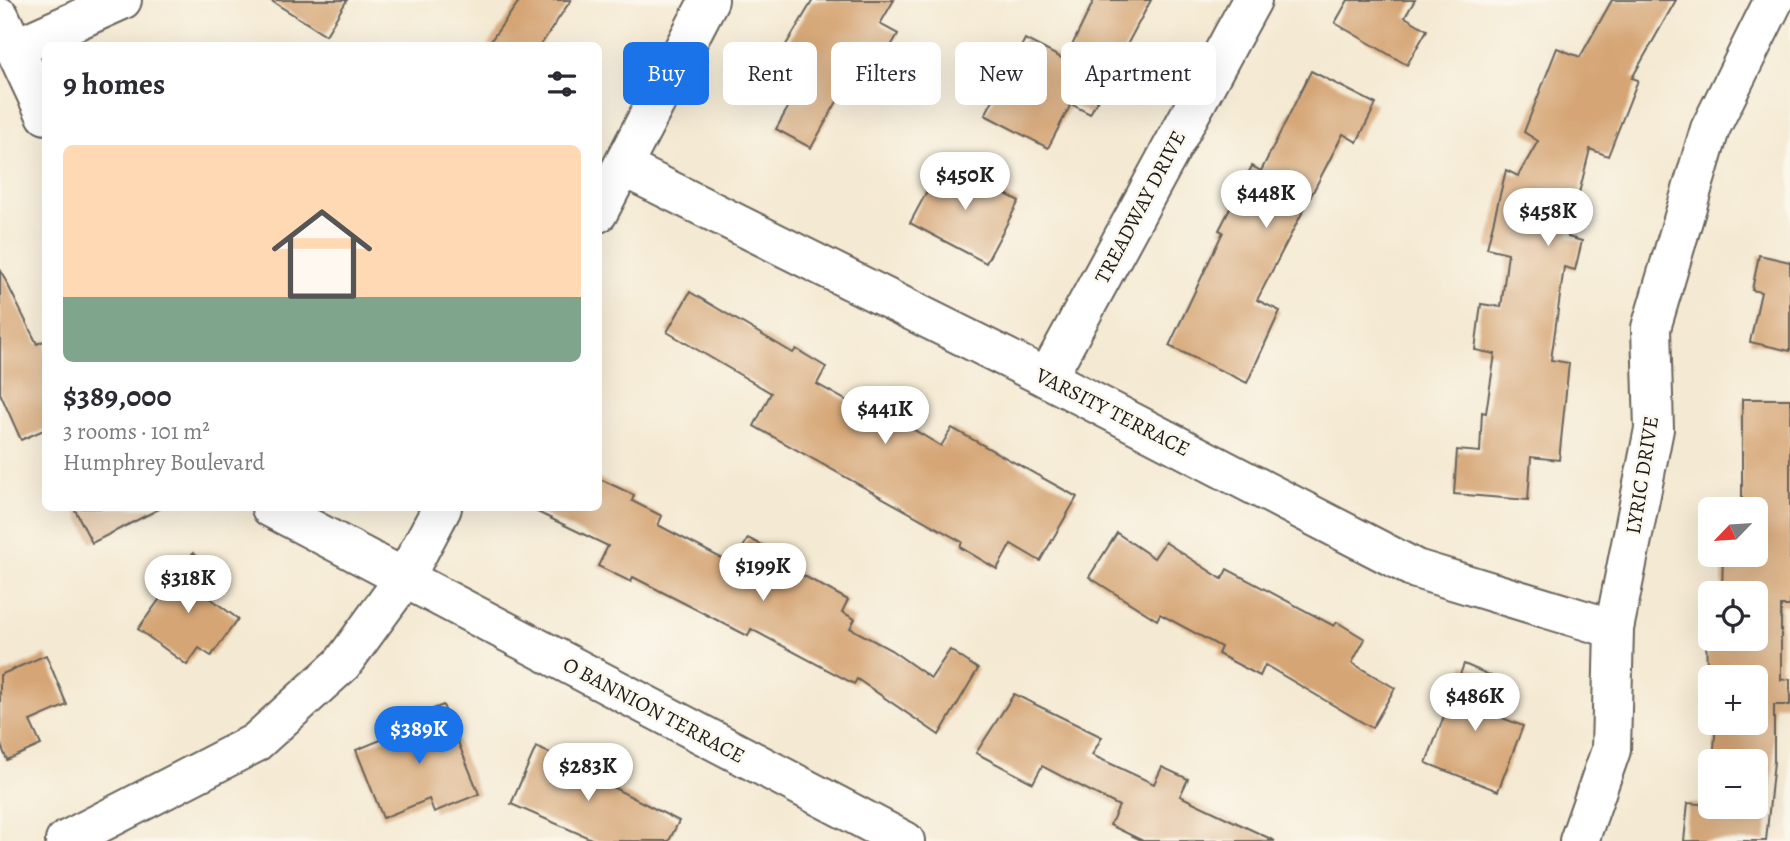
<!DOCTYPE html>
<meta charset="utf-8">
<style>
body{margin:0;font-family:Alegreya,serif;background:#f7f7f7;color:#2b2b33;height:100vh;display:flex;flex-direction:column;font-size:26px;white-space:nowrap}
*{box-sizing:border-box;margin:0}
p{font-size:23px;color:#7c7c81}
.icon{flex:none;width:38px;height:38px;fill:none;stroke:currentColor;stroke-width:2;stroke-linecap:round;stroke-linejoin:round}
.map{position:relative;flex:1;overflow:hidden}
.panel{position:absolute;left:42px;top:42px;width:560px;height:469px;display:flex;flex-direction:column;background:#fff;border-radius:10px;box-shadow:0 7px 28px #0002}
.panel>*{flex:none}
.top-card{position:absolute;left:623px;top:42px;width:665px;height:63px;display:flex;gap:14px}
.needle{width:46px;rotate:245deg}
.buttons{position:absolute;left:1698px;top:497px;display:grid;gap:14px}
.buttons a{display:grid;place-items:center;width:70px;height:70px;border-radius:10px;background:#fff;box-shadow:0 7px 28px #0002;font-size:35px}
.price{position:absolute;translate:-50% -60px;padding:0 16px;border-radius:24px;background:#fff;color:#222;font-size:23px;line-height:46px;filter:drop-shadow(0 2px 4px #0008)}
.price::after{content:'';position:absolute;left:50%;top:42px;width:21px;height:16px;margin-left:-10px;background:inherit;clip-path:polygon(0 0,100% 0,50% 100%)}
.price.active{background:#1a73e8;color:#fff}
ul{padding:0;list-style:none}
li{display:grid;align-content:center;gap:14px;height:371px;padding:0 21px}
li+li{border-top:2px solid #e1e1e2}
li span{display:grid;place-items:center;height:217px;border-radius:10px;color:#555}
li>.icon{margin-inline-start:auto}
span .icon{width:126px;height:126px;fill:#fffc;stroke-width:1}
li b{font-size:30px}
h2{display:flex;justify-content:space-between;align-items:center;height:84px;padding:0 21px;font-size:30px}
.tag{padding:0 24px;border-radius:10px;background:#fff;box-shadow:0 7px 28px #0002;font-size:24px;line-height:63px}
.tag.active{background:#1a73e8;color:#fff}
.map>svg:first-child{display:block}
.building{fill:#d5a574}
.lines{fill:none;stroke-linecap:round;stroke-linejoin:round}
.minor-casing{stroke:#68645c;stroke-width:42}
.minor{stroke:#fff;stroke-width:38}
.labels{text-anchor:middle;dominant-baseline:central;stroke-width:5;stroke-linejoin:round;paint-order:stroke}
.street-label{font-size:21px;fill:#1c1c1c;stroke:#fbf7ec}
</style>
<div class="map">
<svg width="1790" height="841" viewBox="0 0 1790 841">
<rect width="100%" height="100%" fill="#fbf7ec"/>
<filter id="ink" filterUnits="userSpaceOnUse"><feTurbulence type="fractalNoise" baseFrequency=".0143" numOctaves="2"/><feDisplacementMap in="SourceGraphic" scale="14" xChannelSelector="R" yChannelSelector="G"/><feConvolveMatrix kernelMatrix="1 2 1 2 8 2 1 2 1" color-interpolation-filters="sRGB"/></filter>
<filter id="wash" filterUnits="userSpaceOnUse"><feTurbulence type="fractalNoise" baseFrequency=".00686" numOctaves="4" result="noise"/><feDisplacementMap in="SourceGraphic" scale="28" xChannelSelector="R" yChannelSelector="G"/><feGaussianBlur stdDeviation="1.57" result="paint"/><feColorMatrix in="noise" values="0 0 0 0 0 0 0 0 0 0 0 0 0 0 0 0 0 1.4 0 .05"/><feComposite in="paint" operator="in"/></filter>
<g filter="url(#wash)">
<rect width="100%" height="100%" fill="#f4e9d2"/>
<g id="blocks">
<g class="building">
<polygon points="270,0 347,0 326,35"/>
<polygon points="520,0 571,0 540,46 487,46"/>
<polygon points="813,0 894,0 880,24 898,34 879,67 862,57 811,148 776,129 795,95 766,78"/>
<polygon points="1094,0 1151,0 1090,114 1071,104 1048,148 985,115 1025,39 1065,60"/>
<polygon points="1348,0 1415,0 1405,17 1427,30 1407,65 1335,23"/>
<polygon points="1612,0 1676,0 1632,78 1638,80 1608,156 1590,149 1568,237 1582,241 1575,270 1564,267 1551,360 1569,363 1559,460 1531,457 1528,500 1454,494 1457,450 1480,452 1482,412 1486,413 1495,354 1475,350 1481,304 1501,307 1508,253 1487,248 1506,170 1518,176 1538,141 1524,132 1557,48 1580,57"/>
<polygon points="1311,71 1376,104 1357,142 1343,134 1257,300 1280,311 1247,383 1169,346 1223,232 1219,230 1252,166 1261,171"/>
<polygon points="943,161 1019,201 986,263 910,223"/>
<polygon points="1759,255 1790,262 1790,351 1750,342 1761,292 1752,290"/>
<polygon points="0,269 37,344 46,340 46,429 21,440 0,393"/>
<polygon points="690,292 793,353 796,349 826,367 817,384 890,425 894,418 941,446 952,428 1077,497 1040,561 1011,544 997,569 960,547 962,542 754,426 771,393 667,332"/>
<polygon points="1742,399 1790,399 1790,606 1781,606 1781,680 1790,679 1790,705 1774,705 1774,761 1766,841 1684,841 1688,803 1709,805 1710,794 1710,807 1755,807 1755,761 1713,761 1716,723 1755,723 1755,677 1720,677 1721,669 1707,669 1706,637 1755,639 1755,593 1722,593 1723,555 1755,555 1755,509 1724,509 1724,506 1742,507"/>
<polygon points="598,478 634,495 632,501 662,516 658,525 734,565 748,538 788,559 784,565 848,600 842,612 855,619 850,628 891,650 931,678 950,650 978,669 939,735 857,679 854,684 751,629 748,636 633,577 631,582 598,566 608,546 529,508 598,508"/>
<polygon points="74,508 161,508 92,543"/>
<polygon points="1117,533 1154,558 1165,542 1222,579 1227,569 1334,626 1337,622 1365,639 1352,663 1395,688 1372,728 1265,665 1260,676 1218,654 1221,647 1160,614 1157,620 1089,577"/>
<polygon points="193,553 213,569 198,589 238,619 211,656 199,648 187,665 138,629"/>
<polygon points="46,655 67,705 30,721 41,745 7,760 0,743 0,675"/>
<polygon points="1464,664 1499,679 1487,712 1523,726 1498,791 1426,763"/>
<polygon points="1014,694 1102,737 1092,755 1154,784 1162,767 1188,779 1180,796 1275,841 1143,841 1110,825 1119,806 1042,766 1033,783 976,753"/>
<polygon points="443,705 479,794 434,812 429,799 383,818 356,750 415,726 411,718"/>
<polygon points="536,747 614,782 612,787 679,821 669,841 596,841 511,804"/>
</g>
</g>
</g>
<g filter="url(#ink)">
<use href="#blocks" fill-opacity="0" stroke="#68645c" stroke-width="2"/>
<g class="lines">
<defs>
<g id="minor">
<polyline points="0,17 46,115"/>
<polyline points="15,48 122,0"/>
<polyline points="623,167 1047,378 1416,569 1614,629"/>
<polyline points="598,213 709,0"/>
<polyline points="1047,378 1252,0"/>
<polyline points="271,508 905,841"/>
<polyline points="65,841 255,743 342,664 404,579 442,508"/>
<polyline points="1579,841 1611,750 1614,629 1654,429 1651,328 1710,129 1774,0"/>
</g>
</defs>
<use href="#minor" class="minor-casing"/>
<use href="#minor" class="minor"/>
</g>
</g>
<g class="labels">
<g class="street-label">
<text transform="translate(1140 207) rotate(-62)">TREADWAY DRIVE</text>
<text transform="translate(1113 412) rotate(27)">VARSITY TERRACE</text>
<text transform="translate(1642 475) rotate(-81)">LYRIC DRIVE</text>
<text transform="translate(654 710) rotate(28)">O BANNION TERRACE</text>
</g>
</g>
</svg>
<div class="buttons">
<a><svg class="needle" viewBox="-14 -14 28 28"><path d="M0-13l5 13h-10z" fill="#e53935"/><path d="M0 13l5-13h-10z" fill="#7c7c81"/></svg></a>
<a><svg class="icon" aria-label="locate" viewBox="0 0 24 24"><circle cx="12" cy="12" r="6"/><path d="M12 2v4M12 18v4M2 12h4M18 12h4"/></svg></a>
<a>+</a>
<a>−</a>
</div>
<b class="price" style="left:965px;top:212px">$450K</b>
<b class="price" style="left:1266px;top:230px">$448K</b>
<b class="price" style="left:1548px;top:248px">$458K</b>
<b class="price" style="left:885px;top:446px">$441K</b>
<b class="price" style="left:763px;top:603px">$199K</b>
<b class="price" style="left:188px;top:615px">$318K</b>
<b class="price" style="left:1475px;top:733px">$486K</b>
<b class="price active" style="left:419px;top:766px">$389K</b>
<b class="price" style="left:588px;top:803px">$283K</b>
<div class="top-card">
<a class="tag active">Buy</a>
<a class="tag">Rent</a>
<a class="tag">Filters</a>
<a class="tag">New</a>
<a class="tag">Apartment</a>
</div>
<section class="panel">
<h2>9 homes<svg class="icon" aria-label="filters" viewBox="0 0 24 24"><path d="M4 7h16M4 17h16"/><circle cx="9" cy="7" r="2"/><circle cx="15" cy="17" r="2"/></svg></h2>
<ul>
<li><span style="background:linear-gradient(#ffd9b3 70%,#7fa58c 0)"><svg class="icon" aria-label="home" viewBox="0 0 24 24"><path d="M3 11l9-7 9 7M6 9v11h12V9"/></svg></span><div><b>$389,000</b><p>3 rooms · 101 m²</p><p>Humphrey Boulevard</p></div></li>
</ul>
</section>
</div>
